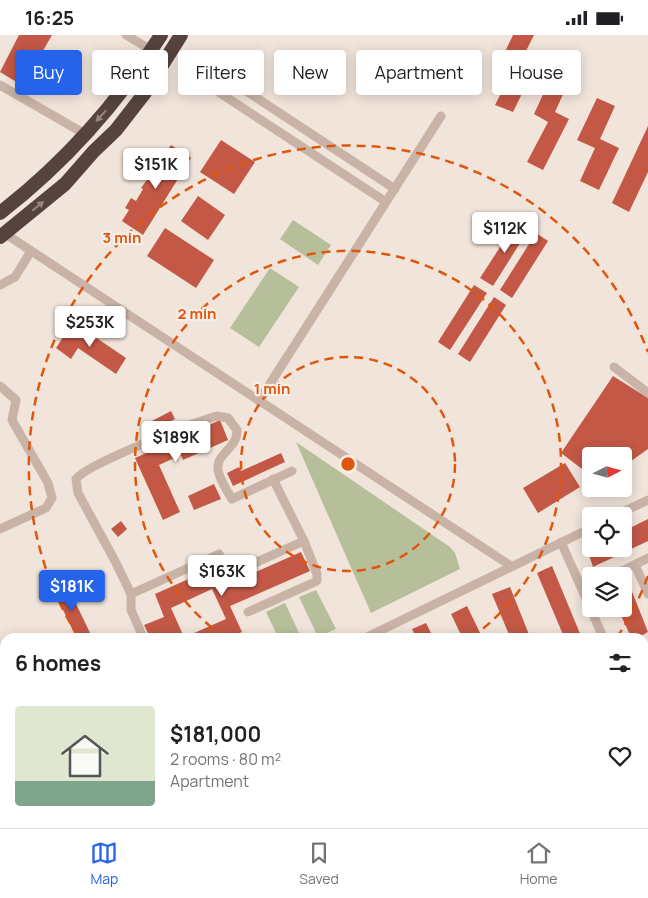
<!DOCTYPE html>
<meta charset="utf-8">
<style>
body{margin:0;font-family:Manrope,sans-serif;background:#f2f2f2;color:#202124;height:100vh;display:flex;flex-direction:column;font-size:19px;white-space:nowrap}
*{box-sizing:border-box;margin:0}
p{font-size:16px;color:#757577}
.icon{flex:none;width:28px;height:28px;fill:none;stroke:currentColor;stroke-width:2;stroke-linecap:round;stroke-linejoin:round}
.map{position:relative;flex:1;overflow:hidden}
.panel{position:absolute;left:0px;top:598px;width:649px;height:196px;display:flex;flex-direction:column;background:#fff;border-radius:15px 15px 0 0;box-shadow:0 2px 12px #0003}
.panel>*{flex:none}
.banner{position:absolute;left:15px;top:15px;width:619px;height:45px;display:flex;gap:10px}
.needle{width:32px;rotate:84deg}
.fabs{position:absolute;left:582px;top:412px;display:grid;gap:10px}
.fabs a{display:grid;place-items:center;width:50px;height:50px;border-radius:5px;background:#fff;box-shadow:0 2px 12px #0003;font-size:25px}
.price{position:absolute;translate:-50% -42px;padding:0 11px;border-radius:5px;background:#fff;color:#222;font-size:16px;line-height:32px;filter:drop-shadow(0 1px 2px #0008)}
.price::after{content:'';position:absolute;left:50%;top:30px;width:15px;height:11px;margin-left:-8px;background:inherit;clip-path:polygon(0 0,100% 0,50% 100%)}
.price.active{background:#2563eb;color:#fff}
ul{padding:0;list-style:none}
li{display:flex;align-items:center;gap:15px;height:125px;padding:0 15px}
li span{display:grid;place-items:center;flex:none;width:140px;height:100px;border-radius:5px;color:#555}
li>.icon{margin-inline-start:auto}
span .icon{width:60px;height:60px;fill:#fffc;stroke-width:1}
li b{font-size:21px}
h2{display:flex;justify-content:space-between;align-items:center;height:60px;padding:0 15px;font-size:21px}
.pill{padding:0 18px;border-radius:5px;background:#fff;box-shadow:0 2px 12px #0003;font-size:18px;line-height:45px}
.pill.active{background:#2563eb;color:#fff}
.status{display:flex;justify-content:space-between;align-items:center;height:35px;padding:0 25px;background:#fff;direction:ltr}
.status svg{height:14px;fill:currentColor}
.tabs{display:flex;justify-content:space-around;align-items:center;height:70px;border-top:1px solid #e0e0e0;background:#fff;font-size:14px;color:#757577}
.tabs a{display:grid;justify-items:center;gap:2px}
.tabs .active{color:#2563eb}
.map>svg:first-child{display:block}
.green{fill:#b7bf9a}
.building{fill:#c35846}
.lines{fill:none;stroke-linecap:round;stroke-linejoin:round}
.minor{stroke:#c9b3a6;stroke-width:9}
.highway{stroke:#56433e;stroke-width:14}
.oneway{fill:#978781}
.ring{fill:none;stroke:#df570d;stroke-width:2.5;stroke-dasharray:9 6}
.centre{fill:#df570d;stroke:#f9eee6;stroke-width:2.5}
.ring-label{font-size:15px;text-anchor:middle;font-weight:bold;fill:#df570d;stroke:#f9eee6;stroke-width:4.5;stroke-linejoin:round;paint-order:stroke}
</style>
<div class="status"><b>16:25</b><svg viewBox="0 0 49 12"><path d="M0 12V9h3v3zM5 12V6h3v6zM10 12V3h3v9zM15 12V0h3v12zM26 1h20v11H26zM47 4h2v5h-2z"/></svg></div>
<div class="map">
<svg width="648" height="793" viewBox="0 0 648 793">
<rect width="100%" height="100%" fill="#f1e4da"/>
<g class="green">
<polygon points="293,185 331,210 318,230 280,204"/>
<polygon points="270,233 299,252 259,312 230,293"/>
<polygon points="296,407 450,512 455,518 460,534 371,578"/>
<polygon points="316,555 336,594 318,602 299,562"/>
<polygon points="285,568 301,602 278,602 266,577"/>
</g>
<g class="building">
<polygon points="19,0 52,0 23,51 0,37"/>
<polygon points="513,0 534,0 523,22 537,28 513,77 495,70 516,29 502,23"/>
<polygon points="558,27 574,35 555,77 569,84 543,135 527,127 548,87 534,79"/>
<polygon points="597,63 615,71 600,104 619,113 599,155 580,146 595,113 577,105"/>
<polygon points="648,91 648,137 629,177 612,168"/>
<polygon points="221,105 255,127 234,159 200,137"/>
<polygon points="171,110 191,123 143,200 122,186 129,175 125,173 131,163 136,166 143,154 141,153 157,131 153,128 159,119 163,122"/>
<polygon points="198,161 225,180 208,205 181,186"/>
<polygon points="517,186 529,194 493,251 480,243"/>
<polygon points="165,193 214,225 196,253 147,221"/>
<polygon points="536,198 548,206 512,263 500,255"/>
<polygon points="474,250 487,258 450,315 438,307"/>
<polygon points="494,262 506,270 470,327 458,319"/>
<polygon points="73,287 126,323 116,339 78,313 71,324 56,313"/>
<polygon points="613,341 648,363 648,414 624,431 624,421 591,421 591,449 586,437 561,418"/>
<polygon points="171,376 175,384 156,394 152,386"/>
<polygon points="220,385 228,405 183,425 181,420 159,430 180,477 163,485 135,423"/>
<polygon points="281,418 285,427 233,451 227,438 239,432 241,436"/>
<polygon points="565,428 580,452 538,478 523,453"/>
<polygon points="214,449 221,464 194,475 188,461"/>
<polygon points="648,484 648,506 593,532 587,514 591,511 591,514 624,514 624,496"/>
<polygon points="121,486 127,494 118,502 111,494"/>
<polygon points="301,517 310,536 230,571 242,597 230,602 185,602 226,584 212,554 171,573 184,602 174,602 173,600 168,602 150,602 144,590 164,582 155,559 213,533 222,552"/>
<polygon points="552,531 581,601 577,602 564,602 537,538"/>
<polygon points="66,548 92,602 76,602 53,554"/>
<polygon points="510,552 530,602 510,602 492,559"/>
<polygon points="631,554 648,597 639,602 631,602 618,574 624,574 624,557"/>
<polygon points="467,571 482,602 462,602 451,579"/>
<polygon points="426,588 433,602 416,602 412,594"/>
<polygon points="5,632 5,649 0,651 0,634"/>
<polygon points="648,773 648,793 647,793 644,785 644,775"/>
<polygon points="86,789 102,789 104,793 88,793"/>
<polygon points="147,789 164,789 156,793 149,793"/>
<polygon points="207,789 236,789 237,793 209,793"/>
<polygon points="460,789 491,789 482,793 462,793"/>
<polygon points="613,789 618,789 619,793 604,793"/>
</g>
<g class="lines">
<g class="minor">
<polyline points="126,0 151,15"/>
<polyline points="0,50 85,99"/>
<polyline points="386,167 214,54 216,43 225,42 395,154"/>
<polyline points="4,198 511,531"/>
<polyline points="0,250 15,242 31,216"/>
<polyline points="614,332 648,358"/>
<polyline points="0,351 16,365 12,385 48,448 52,463 46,473 0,494"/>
<polyline points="259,366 441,81"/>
<polyline points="614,481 648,465"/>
<polyline points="561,507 603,602"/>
<polyline points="635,530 648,559"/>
<polyline points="612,541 648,523"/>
<polyline points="131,559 219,519 230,539 304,506 273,444"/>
<polyline points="248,577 317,546 317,539 304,506"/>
<path d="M143 602 131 575V559L115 526 78 458 76 444C87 429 195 387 217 381L228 383 237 395C238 415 212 419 219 439 222 448 227 456 232 464L292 436"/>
<polyline points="367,602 591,493"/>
<polyline points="644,695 648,704"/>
<polyline points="0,755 5,755"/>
<polyline points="644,762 648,760"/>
<polyline points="192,789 194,793"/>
<polyline points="439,789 441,793"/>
<polyline points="504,789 506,793"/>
<polyline points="242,793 245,789"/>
<polyline points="571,793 581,789"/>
</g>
<g class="highway">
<path d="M0 178C63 129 118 68 161 0"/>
<polyline points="0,202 65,149 94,116 116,95 144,59 181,0"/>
</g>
</g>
<defs><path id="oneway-solid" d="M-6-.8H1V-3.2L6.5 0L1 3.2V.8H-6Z" transform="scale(1.25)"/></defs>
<g class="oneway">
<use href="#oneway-solid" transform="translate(101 81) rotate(132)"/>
<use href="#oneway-solid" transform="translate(38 171) rotate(-39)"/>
</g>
<g class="ring">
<circle cx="348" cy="429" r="107"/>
<path d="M224 602A213 213 0 1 1 472 602"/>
<path d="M648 541A320 320 0 0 1 618 601M78 601A320 320 0 1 1 648 317"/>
</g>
<circle cx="348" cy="429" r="8" class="centre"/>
<g class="ring-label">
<text x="122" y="208">3 min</text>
<text x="197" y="284">2 min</text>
<text x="272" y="359">1 min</text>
</g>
</svg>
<div class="fabs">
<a><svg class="needle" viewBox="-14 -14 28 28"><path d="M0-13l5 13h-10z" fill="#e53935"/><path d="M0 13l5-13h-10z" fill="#757577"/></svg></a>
<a><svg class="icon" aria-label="locate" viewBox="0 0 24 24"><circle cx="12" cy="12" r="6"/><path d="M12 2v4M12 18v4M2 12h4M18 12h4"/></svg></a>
<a><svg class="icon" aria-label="layers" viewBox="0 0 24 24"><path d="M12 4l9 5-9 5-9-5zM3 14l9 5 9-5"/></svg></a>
</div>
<b class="price" style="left:156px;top:155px">$151K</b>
<b class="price" style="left:505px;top:219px">$112K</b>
<b class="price" style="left:90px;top:313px">$253K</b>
<b class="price" style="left:176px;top:428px">$189K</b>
<b class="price" style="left:222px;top:562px">$163K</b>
<b class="price active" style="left:72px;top:577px">$181K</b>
<div class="banner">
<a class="pill active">Buy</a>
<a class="pill">Rent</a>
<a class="pill">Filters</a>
<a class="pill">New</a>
<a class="pill">Apartment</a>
<a class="pill">House</a>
</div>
<section class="panel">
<h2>6 homes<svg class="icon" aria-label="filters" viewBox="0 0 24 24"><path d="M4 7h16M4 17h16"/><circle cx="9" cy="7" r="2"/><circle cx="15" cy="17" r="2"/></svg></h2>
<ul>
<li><span style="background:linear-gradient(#dfe7d0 75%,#7fa58c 0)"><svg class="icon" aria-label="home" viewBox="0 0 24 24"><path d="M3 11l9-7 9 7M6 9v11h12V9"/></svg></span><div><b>$181,000</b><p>2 rooms · 80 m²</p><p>Apartment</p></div><svg class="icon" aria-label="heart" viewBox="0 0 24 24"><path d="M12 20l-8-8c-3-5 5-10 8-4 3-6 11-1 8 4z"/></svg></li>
</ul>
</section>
</div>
<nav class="tabs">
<a class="active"><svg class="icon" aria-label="map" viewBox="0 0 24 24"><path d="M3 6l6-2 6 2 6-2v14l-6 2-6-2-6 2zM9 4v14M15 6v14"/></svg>Map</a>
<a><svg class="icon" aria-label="saved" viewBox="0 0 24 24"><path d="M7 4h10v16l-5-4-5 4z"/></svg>Saved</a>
<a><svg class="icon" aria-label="home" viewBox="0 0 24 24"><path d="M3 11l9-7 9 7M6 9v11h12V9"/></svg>Home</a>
</nav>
